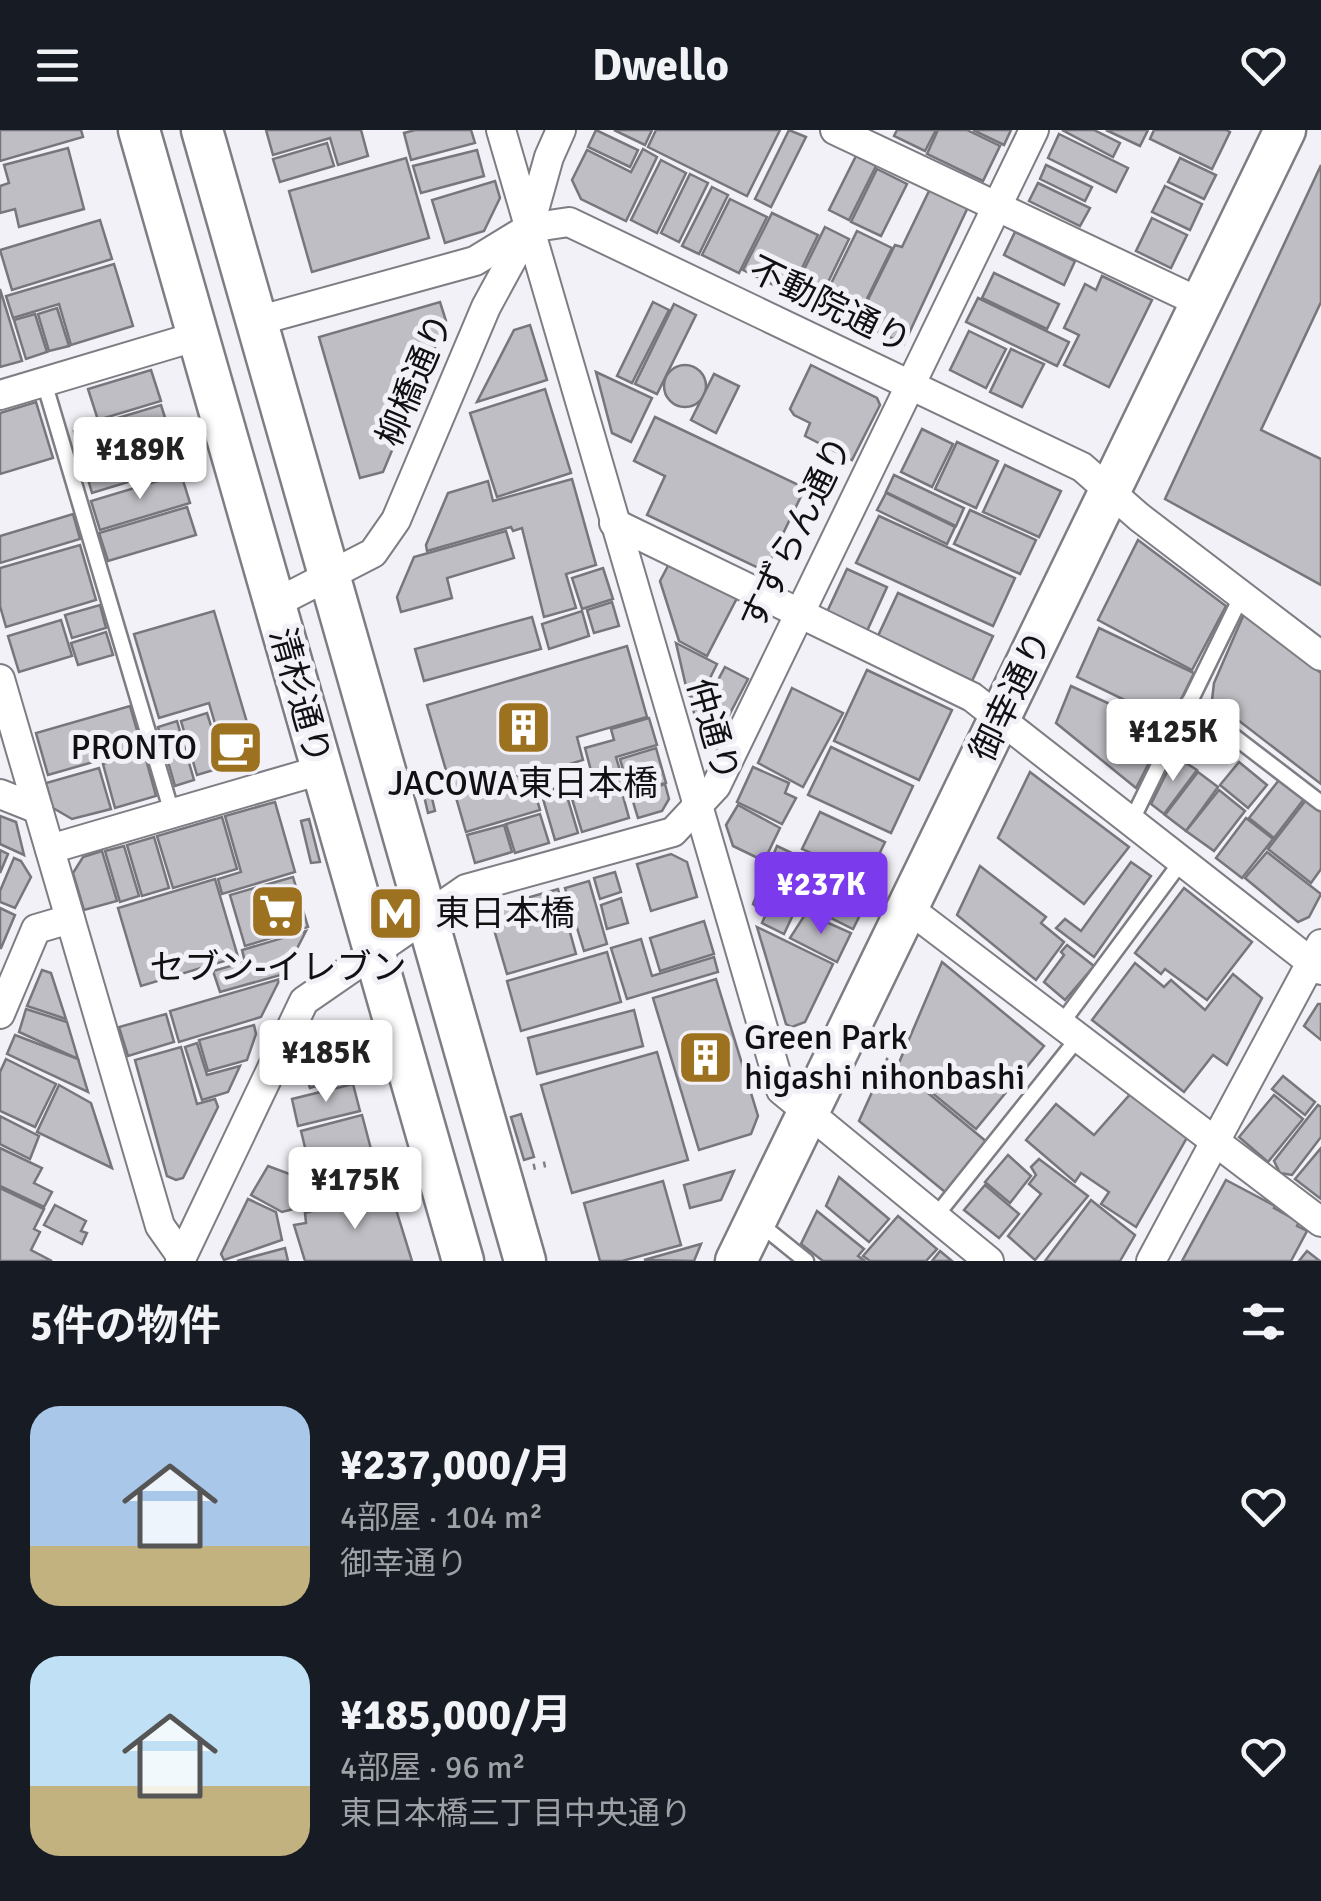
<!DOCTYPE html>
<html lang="ja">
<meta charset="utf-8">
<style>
body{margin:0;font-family:Signika,"Noto Sans JP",sans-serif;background:#20242c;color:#f1f3f6;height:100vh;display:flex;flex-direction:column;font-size:38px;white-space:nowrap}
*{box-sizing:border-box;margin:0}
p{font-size:32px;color:#9ea1a6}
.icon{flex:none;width:55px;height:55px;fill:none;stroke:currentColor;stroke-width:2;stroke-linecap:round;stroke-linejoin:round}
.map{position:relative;height:1131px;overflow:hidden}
.details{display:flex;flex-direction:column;background:#171b24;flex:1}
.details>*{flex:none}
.price{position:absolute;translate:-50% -85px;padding:0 22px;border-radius:10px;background:#fff;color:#222;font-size:32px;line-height:65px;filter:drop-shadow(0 2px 5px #0008)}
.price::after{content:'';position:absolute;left:50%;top:60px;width:30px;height:22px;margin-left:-15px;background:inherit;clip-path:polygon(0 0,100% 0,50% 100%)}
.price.on{background:#7c3aed;color:#fff}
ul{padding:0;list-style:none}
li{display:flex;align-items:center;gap:30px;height:250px;padding:0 30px}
li span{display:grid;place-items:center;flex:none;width:280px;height:200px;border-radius:30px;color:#555}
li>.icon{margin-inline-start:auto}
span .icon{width:120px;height:120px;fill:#fffc;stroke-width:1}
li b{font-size:42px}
h2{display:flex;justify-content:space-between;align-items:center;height:120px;padding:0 30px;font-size:42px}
header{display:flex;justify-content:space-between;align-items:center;height:130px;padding:0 30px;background:#171b24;font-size:45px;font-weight:700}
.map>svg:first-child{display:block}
.building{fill:#bebec4;stroke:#77767c;stroke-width:2.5}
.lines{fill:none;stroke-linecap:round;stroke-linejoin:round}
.lane-casing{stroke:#7e7d83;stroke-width:19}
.street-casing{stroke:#7e7d83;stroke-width:32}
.secondary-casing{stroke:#7e7d83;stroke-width:45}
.path{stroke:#808084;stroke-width:6;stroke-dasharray:2.5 8;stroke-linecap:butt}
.lane{stroke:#fff;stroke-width:14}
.street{stroke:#fff;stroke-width:28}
.secondary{stroke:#fff;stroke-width:40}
.labels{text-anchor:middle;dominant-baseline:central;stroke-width:10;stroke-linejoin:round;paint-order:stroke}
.street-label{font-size:35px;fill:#111113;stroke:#f1f1f7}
.poi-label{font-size:35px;fill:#111113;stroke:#f1f1f7}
</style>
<header><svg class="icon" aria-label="menu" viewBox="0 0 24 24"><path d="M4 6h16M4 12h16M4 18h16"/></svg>Dwello<svg class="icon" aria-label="heart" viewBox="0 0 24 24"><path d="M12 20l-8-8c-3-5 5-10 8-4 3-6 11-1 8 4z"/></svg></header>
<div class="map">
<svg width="1321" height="1131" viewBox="0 0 1321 1131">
<rect width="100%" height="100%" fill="#f1f1f7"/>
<g class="building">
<polygon points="0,0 81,0 83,7 0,31"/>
<polygon points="266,0 361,0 368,26 338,35 330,8 273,25"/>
<polygon points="415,0 471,0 475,13 411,30 404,3"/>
<polygon points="596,0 638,20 630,37 588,17"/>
<polygon points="614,0 652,0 645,15"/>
<polygon points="656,0 780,0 747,66 648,17"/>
<polygon points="789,0 806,7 771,77 755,69"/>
<polygon points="897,0 936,0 925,21 894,6"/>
<polygon points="938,0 967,0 1000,16 983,51 927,24"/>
<polygon points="973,0 1011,0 1004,15"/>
<polygon points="1062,0 1094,0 1120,13 1113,27"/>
<polygon points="1106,0 1148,0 1140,16"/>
<polygon points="1154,0 1226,0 1230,2 1212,39 1150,9"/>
<polygon points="1059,4 1128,38 1116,62 1048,28"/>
<polygon points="327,13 334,36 280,52 273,29"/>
<polygon points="68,18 84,79 19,97 15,79 0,83 0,56 9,53 4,35"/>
<polygon points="643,19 657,27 626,91 581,69 572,50 587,20 631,42"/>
<polygon points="477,20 484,46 421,63 413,36"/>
<polygon points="856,26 876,36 849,90 829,80"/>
<polygon points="406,28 429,108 312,142 289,61"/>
<polygon points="1180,28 1216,45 1204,69 1168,52"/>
<polygon points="661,30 686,43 657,103 631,90"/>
<polygon points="1046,35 1092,57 1085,71 1040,49"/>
<polygon points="1321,35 1321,172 1261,300 1321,329 1321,455 1165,369"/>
<polygon points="877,39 907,54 881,106 851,92"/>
<polygon points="690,44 708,53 679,112 661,103"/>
<polygon points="495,51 500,68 484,101 445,113 432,70"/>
<polygon points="1038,53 1090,78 1080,96 1029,71"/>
<polygon points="1165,56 1202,74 1190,100 1152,82"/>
<polygon points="712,57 728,65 699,124 682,116"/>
<polygon points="930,59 968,77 904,214 857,192 895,115 902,117"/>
<polygon points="730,69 767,87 739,143 702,125"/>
<polygon points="772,83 818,105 790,163 743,140"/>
<polygon points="1152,88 1187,105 1171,138 1136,121"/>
<polygon points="100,90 112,129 12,160 0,120"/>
<polygon points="825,97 849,109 816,177 791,166"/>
<polygon points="857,101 892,118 854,195 819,178"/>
<polygon points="1015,102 1075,131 1064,155 1004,125"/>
<polygon points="114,134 133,196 71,215 59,174 13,188 6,166"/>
<polygon points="994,143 1059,174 1047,199 982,168"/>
<polygon points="1102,146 1152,170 1109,257 1064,235 1079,205 1064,198 1085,154 1096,160"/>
<polygon points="0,159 22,231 0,237"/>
<polygon points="978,168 1069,212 1057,236 966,192"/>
<polygon points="440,172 446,191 383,342 360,348 319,207"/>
<polygon points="653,172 669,180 632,253 617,246"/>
<polygon points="674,174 696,185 657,264 635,254"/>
<polygon points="57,178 69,216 49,221 38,184"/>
<polygon points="35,184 47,222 26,229 14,190"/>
<polygon points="530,195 547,250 477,272 514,200"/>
<polygon points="969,201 1006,219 986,258 950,240"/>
<polygon points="1011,219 1044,234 1022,277 990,262"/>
<circle cx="685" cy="256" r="21"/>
<polygon points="811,235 877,268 880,275 852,330 805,306 810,293 794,285 790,279"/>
<polygon points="151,240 161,271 98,290 88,259"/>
<polygon points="596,242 652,268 631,312 612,303"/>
<polygon points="714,244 739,256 716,303 691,290"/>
<polygon points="545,259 571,343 497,367 470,283"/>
<polygon points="36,272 53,328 0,344 0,283"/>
<polygon points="161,275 167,294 80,321 74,301"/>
<polygon points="655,287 805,358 765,441 647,385 665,346 634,331"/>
<polygon points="169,298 181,336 92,363 81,325"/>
<polygon points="922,299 953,314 932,357 901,342"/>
<polygon points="957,312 998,331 976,378 935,359"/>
<polygon points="1005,335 1061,361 1039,407 983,382"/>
<polygon points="181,344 190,373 100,400 91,371"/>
<polygon points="894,345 964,378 956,396 886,362"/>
<polygon points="572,349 596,435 566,444 576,478 544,487 522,398 513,401 511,397 427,421 426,415 448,363 488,351 493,371"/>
<polygon points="886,363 955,397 947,414 877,380"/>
<polygon points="187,377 196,405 108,431 99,403"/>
<polygon points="970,380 1036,410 1020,444 954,414"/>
<polygon points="73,384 80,409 0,433 0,406"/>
<polygon points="879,386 1015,448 993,496 856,433"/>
<polygon points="506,401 514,428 447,448 452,468 401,482 397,467 414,427"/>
<polygon points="1138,410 1226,476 1192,540 1098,490"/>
<polygon points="80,415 96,470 6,497 0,476 0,438"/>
<polygon points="669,434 737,468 707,526 679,511 660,451"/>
<polygon points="603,438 613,469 582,479 572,448"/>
<polygon points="847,439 887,457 867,501 827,482"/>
<polygon points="898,463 993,506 972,551 877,508"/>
<polygon points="612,472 619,496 594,503 587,480"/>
<polygon points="100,475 106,498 72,508 65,485"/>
<polygon points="214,481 259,633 229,642 209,573 159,588 134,504"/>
<polygon points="582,481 589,506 549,519 542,494"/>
<polygon points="1244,484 1321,543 1321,654 1212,570 1214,553"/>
<polygon points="532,487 541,519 424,551 415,519"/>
<polygon points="61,490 72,526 19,542 8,506"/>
<polygon points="1099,498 1194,543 1170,592 1077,547"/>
<polygon points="106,502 113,525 78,535 71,513"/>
<polygon points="676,513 717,534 699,570 688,565"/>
<polygon points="627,516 647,587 577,607 583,630 533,645 530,638 452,661 427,575"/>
<polygon points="725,537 748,549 713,616 701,608 691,572 703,578"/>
<polygon points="867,540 952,580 919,650 834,611"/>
<polygon points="1071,556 1166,600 1136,658 1056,593"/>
<polygon points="792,558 843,583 803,657 758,633"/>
<polygon points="130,576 142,618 48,645 36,603"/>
<polygon points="207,583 224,637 197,645 181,591"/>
<polygon points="649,588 657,615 616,627 621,644 594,652 585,618 614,610 611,599"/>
<polygon points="177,591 194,650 175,656 158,597"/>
<polygon points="831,617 913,656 891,703 808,665"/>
<polygon points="656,618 666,653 630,664 620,629"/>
<polygon points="144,622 156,666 115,678 103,634"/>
<polygon points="1175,626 1197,640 1164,684 1151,674"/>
<polygon points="1239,632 1267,655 1248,678 1220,655"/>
<polygon points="753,637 789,653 785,663 796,668 782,694 737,672"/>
<polygon points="99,638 111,679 72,689 53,678 46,653"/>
<polygon points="529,642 540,680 466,702 455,664"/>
<polygon points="1030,642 1129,717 1084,774 998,708"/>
<polygon points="1198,642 1218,657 1186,701 1165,685"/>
<polygon points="618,648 629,688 582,702 570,662"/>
<polygon points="1279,650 1304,669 1274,708 1249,688"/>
<polygon points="428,651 435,681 428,683 421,653"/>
<polygon points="665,654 669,669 662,681 638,688 631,665"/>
<polygon points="564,656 578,703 555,710 541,662"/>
<polygon points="1219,660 1245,681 1214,721 1186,701"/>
<polygon points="1306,670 1321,682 1321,739 1311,753 1268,719"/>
<polygon points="275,672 295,742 222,764 218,749 241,742 225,686"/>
<polygon points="738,675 780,698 764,731 733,716 726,695"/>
<polygon points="820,682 885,712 867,749 802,719"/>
<polygon points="540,684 549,713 515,723 506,694"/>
<polygon points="0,686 16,692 24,725 0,714"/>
<polygon points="222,687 237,739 173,758 157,706"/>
<polygon points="1246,688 1273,709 1242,748 1216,728"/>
<polygon points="309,689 320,732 311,733 301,691"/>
<polygon points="504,695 512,722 475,733 467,705"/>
<polygon points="154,707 169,758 142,766 127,715"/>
<polygon points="124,716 139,766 120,772 105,721"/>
<polygon points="777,716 872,761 853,799 799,772 784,804 762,793 766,784 753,774"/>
<polygon points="0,720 8,724 0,743"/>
<polygon points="102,721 117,771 84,780 73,743 83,727"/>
<polygon points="1267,722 1321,764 1309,787 1298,792 1245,748"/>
<polygon points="671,724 687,732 697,767 651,781 637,734"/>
<polygon points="14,728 21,731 31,747 15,778 0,772 0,761"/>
<polygon points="1131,732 1151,746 1094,827 1056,798 1065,789 1081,801"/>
<polygon points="980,736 1046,787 1041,793 1064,812 1036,850 957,785"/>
<polygon points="615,742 621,762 600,769 594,748"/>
<polygon points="293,747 308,797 245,816 230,765"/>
<polygon points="215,749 238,827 141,856 118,778"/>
<polygon points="589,751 607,814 584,821 565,758"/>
<polygon points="1184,758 1252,812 1207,870 1165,839 1161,844 1135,823"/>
<polygon points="558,759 576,824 507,844 488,779"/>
<polygon points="621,768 628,793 607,799 601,775"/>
<polygon points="0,778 15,785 1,818 0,818"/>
<polygon points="806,783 851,803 837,832 790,808"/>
<polygon points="704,791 714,824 660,841 650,808"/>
<polygon points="757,797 833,834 805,892 792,897 786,894"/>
<polygon points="306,801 284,844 220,862 213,841 245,832 242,820"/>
<polygon points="641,809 652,846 714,827 718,842 627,869 611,818"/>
<polygon points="1067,815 1094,836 1065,870 1044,852 1064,825 1061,822"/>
<polygon points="607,822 621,872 521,901 507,851"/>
<polygon points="942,832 1044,916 976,999 898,935"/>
<polygon points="1135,833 1164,857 1171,850 1205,880 1233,844 1262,868 1227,935 1213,925 1184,962 1092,890"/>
<polygon points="42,840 51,843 66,889 27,876"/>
<polygon points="280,849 261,887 179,912 170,881"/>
<polygon points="716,849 758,986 751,1004 699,1020 653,868"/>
<polygon points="1318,874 1321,874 1321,910 1304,896"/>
<polygon points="26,879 67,892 78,929 19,902"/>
<polygon points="634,880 643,916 537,944 528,908"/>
<polygon points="166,884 174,912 128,926 119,897"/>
<polygon points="254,895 256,904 247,930 208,941 199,910"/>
<polygon points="340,904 352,945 310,958 305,941 321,908"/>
<polygon points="15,905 78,929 88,962 7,924"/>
<polygon points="197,913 207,945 240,936 228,962 202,970 185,917"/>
<polygon points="181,917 197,974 215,969 218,977 183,1048 176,1050 167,1046 135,930"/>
<polygon points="657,922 688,1030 572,1063 541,955"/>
<polygon points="6,929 56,954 35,997 0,981 0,942"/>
<polygon points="887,929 988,1013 945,1062 859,991"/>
<polygon points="1283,946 1315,972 1305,985 1272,959"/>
<polygon points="353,954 360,981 298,996 292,969"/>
<polygon points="59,955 91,973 112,1038 37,1002"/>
<polygon points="1133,961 1189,1004 1136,1097 1101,1074 1109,1062 1081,1043 1075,1052 1026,1010 1056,974 1094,1005"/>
<polygon points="1274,965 1303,989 1268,1032 1239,1007"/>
<polygon points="1318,975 1321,977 1321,1007 1292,1045 1280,1043 1274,1031"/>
<polygon points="521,984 534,1027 524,1030 511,987"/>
<polygon points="362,985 375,1034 313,1050 301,1001"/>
<polygon points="0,986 39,1006 30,1029 0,1014"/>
<polygon points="0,1018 42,1038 34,1053 52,1062 44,1077 0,1056"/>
<polygon points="1321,1018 1321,1069 1295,1049"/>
<polygon points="404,1020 417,1057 405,1061 393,1024"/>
<polygon points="1008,1025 1031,1046 1010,1073 985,1052"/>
<polygon points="1039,1029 1088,1066 1035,1130 1008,1106 1041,1064 1029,1054 1036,1045 1031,1037"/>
<polygon points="268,1036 322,1056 321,1072 282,1082 251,1065"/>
<polygon points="734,1041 721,1070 690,1078 684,1055"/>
<polygon points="839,1047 889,1089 869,1112 826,1076"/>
<polygon points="1226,1050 1275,1076 1274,1078 1299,1092 1297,1096 1307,1101 1291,1131 1182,1131"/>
<polygon points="663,1051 681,1115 622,1131 600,1131 584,1073"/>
<polygon points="985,1055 1019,1084 999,1108 964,1080"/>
<polygon points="0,1058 44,1079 34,1099 40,1102 31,1120 52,1131 0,1131"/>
<polygon points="390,1060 412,1131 305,1131 294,1095 306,1093 305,1083"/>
<polygon points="248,1069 276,1082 282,1110 224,1130 221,1124"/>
<polygon points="1091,1070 1135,1105 1120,1131 1045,1131"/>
<polygon points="55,1075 86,1091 81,1101 87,1103 82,1114 44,1095"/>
<polygon points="817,1081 864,1119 858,1126 865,1131 823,1131 801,1114"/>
<polygon points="898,1086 937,1119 926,1131 870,1131 863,1126"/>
<polygon points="701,1114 694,1131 644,1130"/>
<polygon points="285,1118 288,1131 237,1131"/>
<polygon points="940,1121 952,1131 932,1131"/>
<polygon points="1307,1121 1320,1131 1299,1131"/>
</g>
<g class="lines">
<defs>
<g id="lane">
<polyline points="44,252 172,683"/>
<polyline points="1189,572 1321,673"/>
<polyline points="1131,692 1242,465"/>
<polyline points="1061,894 1181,732"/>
<polyline points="935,1087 1078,908"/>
<polyline points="760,1094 806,1131"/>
</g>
<g id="street">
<polyline points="501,0 781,960 989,1131"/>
<polyline points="835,0 1201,173"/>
<polyline points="257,191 475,131 529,98 569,92 1082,337 1139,387 1321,526"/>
<polyline points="0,265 198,206"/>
<polyline points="614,393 972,567 1321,840"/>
<polyline points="274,474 373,423 396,390 486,177 529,98 549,27 561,0"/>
<polyline points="0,549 160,1096 182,1127"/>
<polyline points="0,664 38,679"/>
<polyline points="50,719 321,640"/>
<polyline points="908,778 1321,1092"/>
<polyline points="0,884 36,799 70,789"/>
<polyline points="180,1131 304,871 466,759 673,702 716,656 1034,0"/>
<polyline points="1151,1131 1321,814"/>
</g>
<g id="secondary">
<polyline points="139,0 463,1131"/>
<polyline points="202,0 525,1131"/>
<polyline points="736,1131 1285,0"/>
</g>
</defs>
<use href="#lane" class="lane-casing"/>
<use href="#street" class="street-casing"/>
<use href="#secondary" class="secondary-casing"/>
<polyline class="path" points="533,1037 547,1034"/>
<use href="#lane" class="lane"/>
<use href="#street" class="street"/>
<use href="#secondary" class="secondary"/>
</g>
<defs>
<symbol id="building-square" viewBox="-11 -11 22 22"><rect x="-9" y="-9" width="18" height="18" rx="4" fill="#9c7220" stroke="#f1f1f7"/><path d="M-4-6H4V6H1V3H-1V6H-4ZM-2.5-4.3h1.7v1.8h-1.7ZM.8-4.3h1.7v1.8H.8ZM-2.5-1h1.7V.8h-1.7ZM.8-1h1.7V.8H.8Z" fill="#fff"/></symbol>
<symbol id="cafe-square" viewBox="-11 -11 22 22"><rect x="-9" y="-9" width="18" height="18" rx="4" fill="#9c7220" stroke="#f1f1f7"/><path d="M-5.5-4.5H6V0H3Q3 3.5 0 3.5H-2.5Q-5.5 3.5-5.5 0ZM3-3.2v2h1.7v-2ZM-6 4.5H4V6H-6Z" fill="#fff"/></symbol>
<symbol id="supermarket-square" viewBox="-11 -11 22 22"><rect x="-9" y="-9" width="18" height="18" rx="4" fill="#9c7220" stroke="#f1f1f7"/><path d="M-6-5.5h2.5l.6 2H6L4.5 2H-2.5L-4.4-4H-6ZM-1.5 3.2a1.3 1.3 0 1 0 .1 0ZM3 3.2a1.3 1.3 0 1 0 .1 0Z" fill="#fff"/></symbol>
<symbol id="metro-square" viewBox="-11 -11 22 22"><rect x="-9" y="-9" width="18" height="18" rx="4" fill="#9c7220" stroke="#f1f1f7"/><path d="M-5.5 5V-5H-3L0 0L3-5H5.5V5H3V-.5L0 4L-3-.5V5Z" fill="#fff"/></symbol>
</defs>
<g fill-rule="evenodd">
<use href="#building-square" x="492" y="566" width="63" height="63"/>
<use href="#cafe-square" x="204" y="586" width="63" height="63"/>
<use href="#supermarket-square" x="246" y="750" width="63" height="63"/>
<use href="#metro-square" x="364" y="752" width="63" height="63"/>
<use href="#building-square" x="674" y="896" width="63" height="63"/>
</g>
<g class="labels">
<g class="street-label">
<text transform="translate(830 175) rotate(26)">不動院通り</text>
<text transform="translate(415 250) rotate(-67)">柳橋通り</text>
<text transform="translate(796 403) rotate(-64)">すずらん通り</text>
<text transform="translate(300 566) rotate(74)">清杉通り</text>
<text transform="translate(1011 566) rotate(-64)">御幸通り</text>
<text transform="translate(713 600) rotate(74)">仲通り</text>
</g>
<g class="poi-label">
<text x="197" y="617" text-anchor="end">PRONTO</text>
<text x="523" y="653">JACOWA東日本橋</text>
<text x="435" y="783" text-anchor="start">東日本橋</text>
<text x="278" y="837">セブン-イレブン</text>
<text x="744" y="907" text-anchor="start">Green Park<tspan x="744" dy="40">higashi nihonbashi</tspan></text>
</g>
</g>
</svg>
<b class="price" style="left:140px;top:372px">¥189K</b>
<b class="price" style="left:1173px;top:654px">¥125K</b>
<b class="price on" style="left:821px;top:807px">¥237K</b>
<b class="price" style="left:326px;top:975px">¥185K</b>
<b class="price" style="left:355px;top:1102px">¥175K</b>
</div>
<section class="details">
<h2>5件の物件<svg class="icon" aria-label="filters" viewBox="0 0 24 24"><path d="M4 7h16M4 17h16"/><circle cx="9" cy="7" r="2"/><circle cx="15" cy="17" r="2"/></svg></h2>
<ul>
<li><span style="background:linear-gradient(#a9c7e8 70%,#c2b280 0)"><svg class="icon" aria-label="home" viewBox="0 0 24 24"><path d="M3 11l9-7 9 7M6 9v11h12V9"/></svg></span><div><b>¥237,000/月</b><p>4部屋 · 104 m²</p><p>御幸通り</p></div><svg class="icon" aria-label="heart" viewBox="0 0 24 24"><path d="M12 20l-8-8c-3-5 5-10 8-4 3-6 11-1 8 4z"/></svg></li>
<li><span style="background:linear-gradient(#bfe0f5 65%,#c2b280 0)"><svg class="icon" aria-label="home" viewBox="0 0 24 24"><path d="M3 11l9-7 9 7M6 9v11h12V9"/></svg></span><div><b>¥185,000/月</b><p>4部屋 · 96 m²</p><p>東日本橋三丁目中央通り</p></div><svg class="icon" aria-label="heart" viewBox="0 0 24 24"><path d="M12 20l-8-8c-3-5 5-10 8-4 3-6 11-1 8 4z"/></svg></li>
</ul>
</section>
